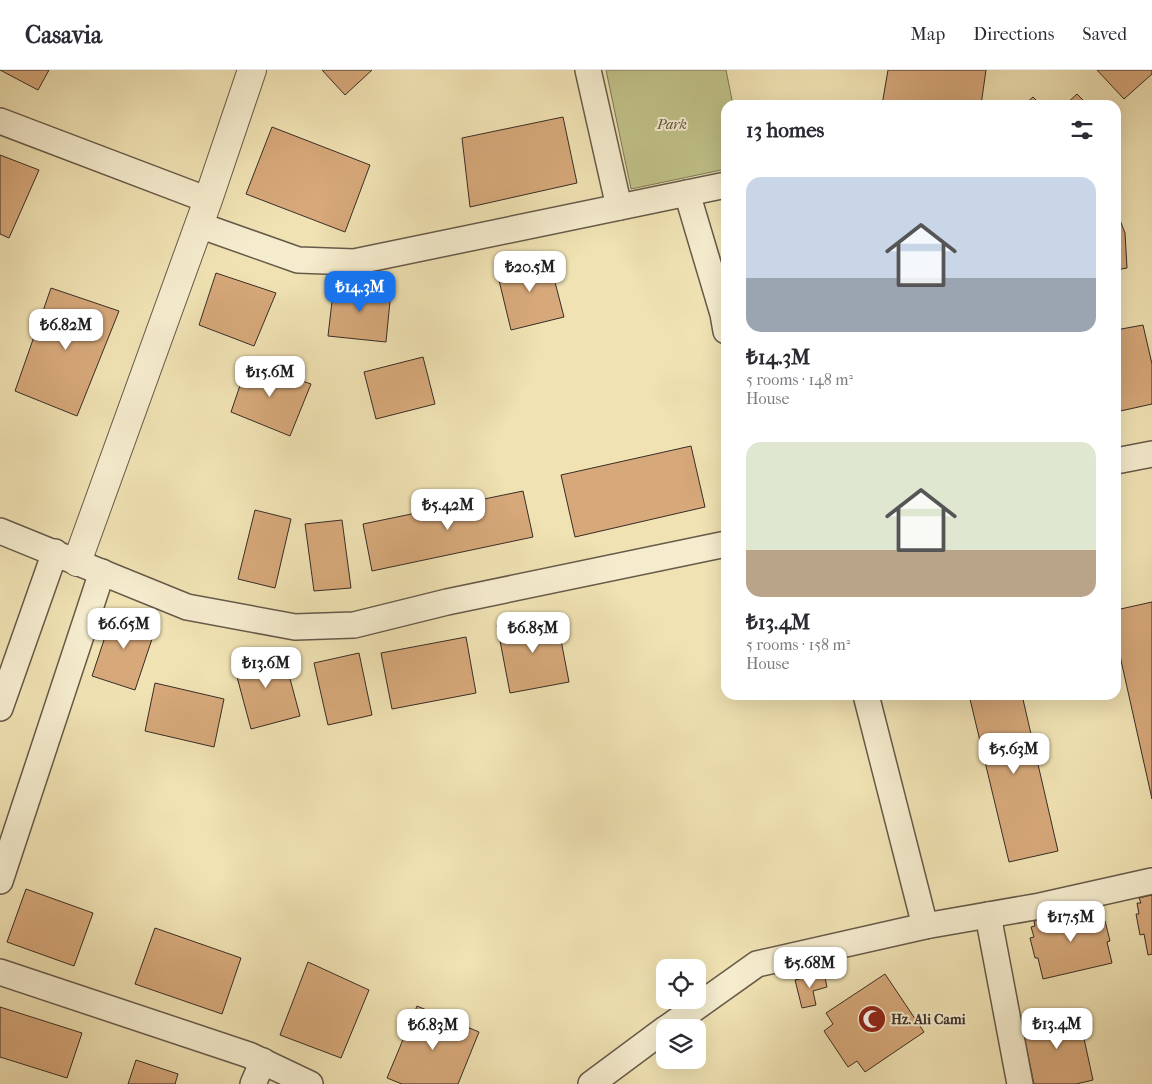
<!DOCTYPE html>
<meta charset="utf-8">
<style>
body{margin:0;font-family:"IM FELL French Canon",serif;background:#f2f2f3;color:#2b2b33;height:100vh;display:flex;flex-direction:column;font-size:19px;white-space:nowrap}
*{box-sizing:border-box;margin:0}
p{font-size:16px;color:#7c7c81}
.icon{flex:none;width:28px;height:28px;fill:none;stroke:currentColor;stroke-width:2;stroke-linecap:round;stroke-linejoin:round}
.map{position:relative;flex:1;overflow:hidden}
.details{position:absolute;left:721px;top:30px;width:400px;height:600px;display:flex;flex-direction:column;background:#fff;border-radius:15px;box-shadow:0 5px 20px #0002}
.details>*{flex:none}
.fabs{position:absolute;left:656px;top:889px;display:grid;gap:10px}
.fabs a{display:grid;place-items:center;width:50px;height:50px;border-radius:10px;background:#fff;box-shadow:0 5px 20px #0002;font-size:25px}
.price{position:absolute;translate:-50% -42px;padding:0 11px;border-radius:10px;background:#fff;color:#222;font-size:16px;line-height:32px;filter:drop-shadow(0 1px 2px #0008)}
.price::after{content:'';position:absolute;left:50%;top:30px;width:15px;height:11px;margin-left:-8px;background:inherit;clip-path:polygon(0 0,100% 0,50% 100%)}
.price.on{background:#1a73e8;color:#fff}
ul{padding:0;list-style:none}
li{display:grid;align-content:center;gap:10px;height:265px;padding:0 25px}
li span{display:grid;place-items:center;height:155px;border-radius:15px;color:#555}
li>.icon{margin-inline-start:auto}
span .icon{width:90px;height:90px;fill:#fffc;stroke-width:1}
li b{font-size:21px}
h2{display:flex;justify-content:space-between;align-items:center;height:60px;padding:0 25px;font-size:21px}
header{display:flex;align-items:center;gap:30px;box-sizing:border-box;height:70px;padding:0 25px;background:#fff;border-bottom:1px solid #e1e1e2}
header strong{font-size:24px}
nav{display:flex;gap:28px;margin-inline-start:auto;font-size:18px}
.map>svg:first-child{display:block}
.green{fill:#c0c188;stroke:#7c7757}
.building{fill:#d6a87a;stroke:#382d26}
.lines{fill:none;stroke-linecap:round;stroke-linejoin:round}
.minor-casing{stroke:#665a49;stroke-width:28}
.tertiary-casing{stroke:#665a49;stroke-width:30}
.minor{stroke:#f5ecce;stroke-width:25}
.tertiary{stroke:#f5ecce;stroke-width:28}
.labels{text-anchor:middle;dominant-baseline:central;stroke-width:4;stroke-linejoin:round;paint-order:stroke}
.park-label{font-size:14px;font-style:italic;fill:#5a523e;stroke:#f5ecce}
.poi-label{font-size:14px;font-weight:bold;fill:#382d26;stroke:#f5ecce;text-anchor:start}
</style>
<header>
<strong>Casavia</strong>
<nav><a>Map</a><a>Directions</a><a>Saved</a></nav>
</header>
<div class="map">
<svg width="1152" height="1014" viewBox="0 0 1152 1014">
<rect width="100%" height="100%" fill="#f0e2b3"/>
<filter id="stains"><feTurbulence type="fractalNoise" baseFrequency=".004" numOctaves="4"/><feColorMatrix values="0 0 0 0 .2 0 0 0 0 .09 0 0 0 0 .02 0 0 0 .5 -.17"/></filter>
<radialGradient id="worn" r=".72"><stop offset=".6" stop-color="#630" stop-opacity="0"/><stop offset="1" stop-color="#630" stop-opacity=".3"/></radialGradient>
<polygon class="green" points="606,0 726,0 733,35 726,35 726,99 631,119"/>
<g class="building">
<polygon points="0,0 49,0 38,20"/>
<polygon points="322,0 372,0 345,25"/>
<polygon points="888,0 986,0 981,35 882,35"/>
<polygon points="1097,0 1152,0 1152,4 1124,29"/>
<polygon points="1077,24 1088,35 1065,35"/>
<polygon points="1033,27 1041,35 1024,35"/>
<polygon points="563,47 577,113 470,137 462,68"/>
<polygon points="272,57 370,95 345,162 246,124"/>
<polygon points="0,85 39,100 9,168 0,164"/>
<polygon points="1116,140 1125,163 1127,198 1116,200"/>
<polygon points="548,185 564,247 511,260 496,198"/>
<polygon points="216,203 276,223 254,276 199,255"/>
<polygon points="334,214 391,221 386,272 328,266"/>
<polygon points="51,218 119,241 77,346 15,321"/>
<polygon points="1143,255 1152,294 1152,334 1116,342 1116,260"/>
<polygon points="423,287 435,334 376,349 364,302"/>
<polygon points="248,292 311,314 290,366 231,342"/>
<polygon points="691,376 705,437 575,467 561,405"/>
<polygon points="523,421 533,467 372,501 363,454"/>
<polygon points="255,440 291,449 275,518 238,509"/>
<polygon points="342,450 351,518 314,521 305,454"/>
<polygon points="1152,532 1152,729 1116,568 1116,540"/>
<polygon points="114,540 157,554 135,620 92,606"/>
<polygon points="556,544 569,612 510,623 497,555"/>
<polygon points="466,567 476,623 392,639 381,583"/>
<polygon points="282,579 300,646 251,659 233,592"/>
<polygon points="359,583 372,645 328,655 314,593"/>
<polygon points="155,613 224,629 214,677 145,661"/>
<polygon points="969,625 1022,625 1058,781 1009,792"/>
<polygon points="26,819 93,843 74,896 7,872"/>
<polygon points="1152,825 1152,884 1148,885 1144,864 1140,865 1136,844 1139,844 1137,833 1141,833 1139,828"/>
<polygon points="1095,837 1096,842 1100,842 1103,852 1105,851 1110,871 1107,872 1112,893 1043,909 1038,888 1035,888 1030,868 1034,867 1031,857 1035,856 1034,851"/>
<polygon points="155,858 241,888 222,944 135,914"/>
<polygon points="308,892 369,920 341,988 280,965"/>
<polygon points="824,903 827,917 813,921 816,935 802,938 795,910"/>
<polygon points="885,904 924,962 865,1002 857,991 848,997 824,961 833,954 826,943"/>
<polygon points="417,936 479,962 458,1014 402,1014 387,1008"/>
<polygon points="0,937 82,963 67,1008 0,987"/>
<polygon points="1078,941 1093,1010 1076,1014 1034,1014 1022,957 1027,956 1027,952 1036,950 1036,947 1056,942 1057,946"/>
<polygon points="136,990 178,1004 175,1014 128,1014"/>
</g>
<g class="lines">
<defs>
<g id="minor">
<polyline points="588,0 619,137"/>
<polyline points="0,51 208,130"/>
<polyline points="687,123 723,244 726,261"/>
<polyline points="199,155 298,190 354,192 726,115"/>
<polyline points="1116,391 1152,384"/>
<polyline points="0,461 187,537 295,557 354,555 447,532 726,474"/>
<polyline points="866,625 925,856"/>
<polyline points="0,638 55,482"/>
<polyline points="0,811 102,502"/>
<polyline points="988,845 1020,1014"/>
<polyline points="0,902 249,985 310,1014"/>
<polyline points="667,958 757,894 925,856 1040,836 1152,811"/>
<polyline points="253,1014 263,991"/>
<polyline points="591,1014 665,959"/>
</g>
<polyline id="tertiary" points="77,492 208,130 252,0"/>
</defs>
<use href="#minor" class="minor-casing"/>
<use href="#tertiary" class="tertiary-casing"/>
<use href="#minor" class="minor"/>
<use href="#tertiary" class="tertiary"/>
</g>
<defs>
<symbol id="mosque-disc" viewBox="-11 -11 22 22"><circle r="9.5" fill="#8f2418" stroke="#f5ecce"/><path d="M3.5-4.9A6 6 0 1 0 3.5 4.9A5 5 0 1 1 3.5-4.9Z" fill="#fff"/></symbol>
</defs>
<g fill-rule="evenodd">
<use href="#mosque-disc" x="856" y="933" width="32" height="32"/>
</g>
<g class="labels">
<g class="park-label">
<text x="672" y="54">Park</text>
</g>
<g class="poi-label">
<text x="891" y="949">Hz. Ali Cami</text>
</g>
</g>
<rect width="100%" height="100%" filter="url(#stains)"/>
<rect width="100%" height="100%" fill="url(#worn)"/>
</svg>
<div class="fabs">
<a><svg class="icon" aria-label="locate" viewBox="0 0 24 24"><circle cx="12" cy="12" r="6"/><path d="M12 2v4M12 18v4M2 12h4M18 12h4"/></svg></a>
<a><svg class="icon" aria-label="layers" viewBox="0 0 24 24"><path d="M12 4l9 5-9 5-9-5zM3 14l9 5 9-5"/></svg></a>
</div>
<b class="price" style="left:530px;top:223px">₺20.5M</b>
<b class="price on" style="left:360px;top:243px">₺14.3M</b>
<b class="price" style="left:66px;top:281px">₺6.82M</b>
<b class="price" style="left:270px;top:328px">₺15.6M</b>
<b class="price" style="left:448px;top:461px">₺5.42M</b>
<b class="price" style="left:124px;top:580px">₺6.65M</b>
<b class="price" style="left:533px;top:584px">₺6.85M</b>
<b class="price" style="left:266px;top:619px">₺13.6M</b>
<b class="price" style="left:1014px;top:705px">₺5.63M</b>
<b class="price" style="left:1071px;top:873px">₺17.5M</b>
<b class="price" style="left:810px;top:919px">₺5.68M</b>
<b class="price" style="left:1057px;top:980px">₺13.4M</b>
<b class="price" style="left:433px;top:981px">₺6.83M</b>
<section class="details">
<h2>13 homes<svg class="icon" aria-label="filters" viewBox="0 0 24 24"><path d="M4 7h16M4 17h16"/><circle cx="9" cy="7" r="2"/><circle cx="15" cy="17" r="2"/></svg></h2>
<ul>
<li><span style="background:linear-gradient(#c9d6e8 65%,#9aa5b1 0)"><svg class="icon" aria-label="home" viewBox="0 0 24 24"><path d="M3 11l9-7 9 7M6 9v11h12V9"/></svg></span><div><b>₺14.3M</b><p>5 rooms · 148 m²</p><p>House</p></div></li>
<li><span style="background:linear-gradient(#dfe7d0 70%,#b9a48a 0)"><svg class="icon" aria-label="home" viewBox="0 0 24 24"><path d="M3 11l9-7 9 7M6 9v11h12V9"/></svg></span><div><b>₺13.4M</b><p>5 rooms · 158 m²</p><p>House</p></div></li>
</ul>
</section>
</div>
